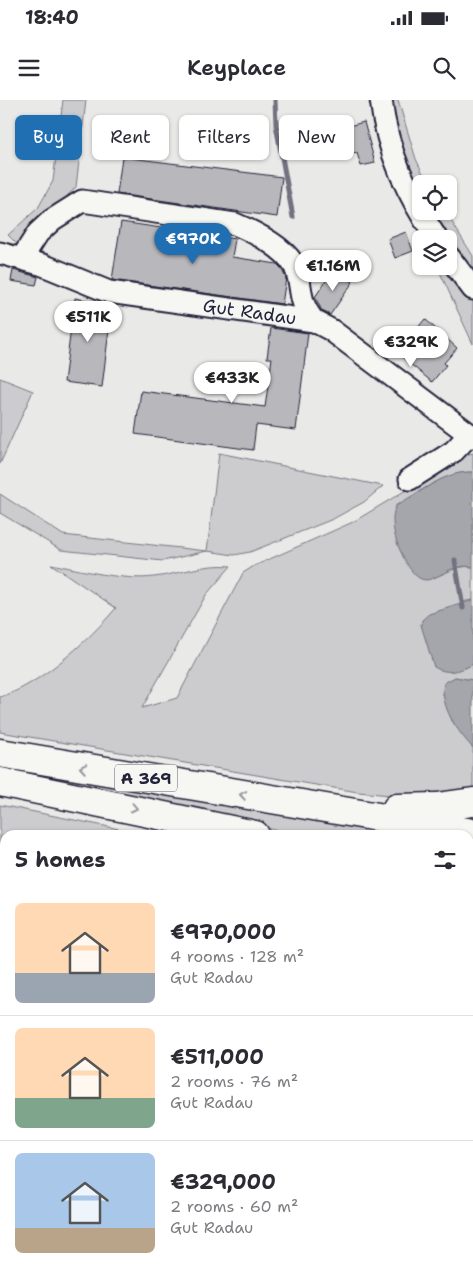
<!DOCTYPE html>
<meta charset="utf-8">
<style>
body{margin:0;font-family:"Shantell Sans",sans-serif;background:#f7f7f7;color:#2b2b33;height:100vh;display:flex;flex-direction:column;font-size:19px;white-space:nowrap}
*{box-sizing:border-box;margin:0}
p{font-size:16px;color:#7c7c81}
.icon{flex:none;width:28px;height:28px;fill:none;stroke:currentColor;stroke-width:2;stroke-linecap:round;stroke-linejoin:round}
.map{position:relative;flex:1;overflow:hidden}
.sheet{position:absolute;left:0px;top:730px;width:474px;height:445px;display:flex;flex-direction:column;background:#fff;border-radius:15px 15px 0 0;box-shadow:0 1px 4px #0004}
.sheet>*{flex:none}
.guide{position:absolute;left:15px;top:15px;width:444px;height:45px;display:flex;gap:10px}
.controls{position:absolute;left:412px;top:75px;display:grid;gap:10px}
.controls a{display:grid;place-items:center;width:45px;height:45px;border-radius:8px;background:#fff;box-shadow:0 1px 4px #0004;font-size:25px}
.price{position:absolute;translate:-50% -42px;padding:0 11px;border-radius:18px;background:#fff;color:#222;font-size:16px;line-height:32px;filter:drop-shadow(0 1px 2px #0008)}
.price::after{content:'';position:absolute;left:50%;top:30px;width:15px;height:11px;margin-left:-8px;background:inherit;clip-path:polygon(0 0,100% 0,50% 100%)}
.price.selected{background:#1f6fb2;color:#fff}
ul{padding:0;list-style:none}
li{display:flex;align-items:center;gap:15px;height:125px;padding:0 15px}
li+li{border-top:1px solid #e1e1e2}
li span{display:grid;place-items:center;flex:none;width:140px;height:100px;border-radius:8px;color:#555}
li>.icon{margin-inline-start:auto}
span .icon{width:60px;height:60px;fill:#fffc;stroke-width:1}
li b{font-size:21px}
h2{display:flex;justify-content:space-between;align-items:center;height:60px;padding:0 15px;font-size:21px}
.pill{padding:0 18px;border-radius:8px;background:#fff;box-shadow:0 1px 4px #0004;font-size:18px;line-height:45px}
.pill.selected{background:#1f6fb2;color:#fff}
.status{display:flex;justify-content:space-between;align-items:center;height:35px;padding:0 25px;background:#fff;direction:ltr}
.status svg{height:14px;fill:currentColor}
header{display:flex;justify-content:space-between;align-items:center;height:65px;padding:0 15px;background:#fff;font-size:22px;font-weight:600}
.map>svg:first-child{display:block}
.green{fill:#ccccce;stroke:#777784}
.water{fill:#a5a5ac;stroke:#71717f}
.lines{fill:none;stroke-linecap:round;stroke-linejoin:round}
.stream{stroke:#71717f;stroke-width:5}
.building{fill:#b8b8bc;stroke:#22223b}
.minor-casing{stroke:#22223b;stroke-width:25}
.highway-casing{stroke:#22223b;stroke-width:31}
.minor{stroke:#f6f6f2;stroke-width:21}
.highway{stroke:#f6f6f2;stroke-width:28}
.oneway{stroke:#9797a0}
.labels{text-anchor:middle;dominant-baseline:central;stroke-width:5;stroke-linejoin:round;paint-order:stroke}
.shield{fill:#f6f6f2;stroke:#626272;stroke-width:1}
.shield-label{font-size:16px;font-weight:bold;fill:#22223b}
.street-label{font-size:18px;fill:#22223b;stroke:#f6f6f2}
</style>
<div class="status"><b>18:40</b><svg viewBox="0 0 49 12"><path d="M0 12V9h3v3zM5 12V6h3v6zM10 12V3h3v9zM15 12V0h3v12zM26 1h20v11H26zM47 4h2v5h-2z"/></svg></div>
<header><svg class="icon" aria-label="menu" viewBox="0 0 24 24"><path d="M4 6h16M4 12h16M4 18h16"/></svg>Keyplace<svg class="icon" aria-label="search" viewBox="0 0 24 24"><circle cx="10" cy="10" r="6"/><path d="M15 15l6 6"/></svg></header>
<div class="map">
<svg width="473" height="1175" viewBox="0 0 473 1175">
<rect width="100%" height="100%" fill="#e9e9e7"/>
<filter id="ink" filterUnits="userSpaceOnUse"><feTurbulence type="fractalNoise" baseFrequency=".02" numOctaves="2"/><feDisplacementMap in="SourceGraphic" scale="10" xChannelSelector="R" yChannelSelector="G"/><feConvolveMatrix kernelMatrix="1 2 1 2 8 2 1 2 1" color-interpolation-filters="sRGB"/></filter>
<g filter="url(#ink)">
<g class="green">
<polygon points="63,0 86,0 76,87 18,145 8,135 38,108 53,81"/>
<polygon points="388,0 398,0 416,59 428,84 421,84 421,102 409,79"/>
<polygon points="426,111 445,111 473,156 473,175 449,143 449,139 446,139"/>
<polygon points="437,166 449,166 473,199 473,244"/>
<polygon points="0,278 33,291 0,364"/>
<polygon points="219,353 383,386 364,402 333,419 250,452 234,455 207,451 163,461 61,450 0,413 0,394 63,435 207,451"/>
<path d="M473 353V372C444 371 420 393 396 405L419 478C440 482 453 463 473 467V500L461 502 465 568 473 564V580L455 577 442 591 452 621 473 648V690L402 696 358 692 0 632V597C39 586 90 539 116 508L51 464C81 470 124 481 154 477 181 474 204 463 231 466L206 495 142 608 177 598 243 473 254 466 353 422 464 355Z"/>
<polygon points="90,680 400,735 296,735 88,686"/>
<polygon points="0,705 149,735 5,735 5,855 0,865"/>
<polygon points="469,747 473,748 473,777 469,776"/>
<polygon points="469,799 473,800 473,834 469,831"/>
<polygon points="469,868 473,872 473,929 469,918"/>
</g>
<g class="water">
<path d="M473 372V467C436 460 427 511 399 448 394 435 390 418 396 406 421 393 443 371 473 372Z"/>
<path d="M473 500V564C461 571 447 575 434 567L421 525 422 520 429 514Z"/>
<path d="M455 577 473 580V648C458 632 439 606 444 583Z"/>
</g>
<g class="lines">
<g class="stream">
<polyline points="275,0 276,25 293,117"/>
<polyline points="455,460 463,508"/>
</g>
</g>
<g class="building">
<polygon points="364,22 375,63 361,66 357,53 344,56 339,40 311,39 311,36"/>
<polygon points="122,57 282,77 277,117 117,94"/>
<polygon points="121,122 235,139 232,157 277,164 281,168 286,178 282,204 112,180"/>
<polygon points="406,132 413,151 395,158 388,139"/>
<polygon points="334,169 353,182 330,215 322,211 315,197"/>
<polygon points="13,170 38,177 36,185 11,181"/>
<polygon points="75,198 112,205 102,287 64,282"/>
<polygon points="425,219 457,248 444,263 446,265 432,282 402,257 420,234 416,230"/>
<polygon points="271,228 308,233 296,330 256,325 253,350 135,334 141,291 265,307 272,258 267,258"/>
</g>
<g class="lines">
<defs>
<g id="minor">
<path d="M381 0C387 52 408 96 437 139"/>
<path id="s1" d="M0 153 43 165 109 192 314 221 331 230 473 337"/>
<polyline points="449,157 473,189"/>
<path d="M22 158 38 133 52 120 82 101 235 124C254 132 286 148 295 167 304 188 296 199 314 221"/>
<polyline points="410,379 454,351 469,335"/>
</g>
<g id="highway">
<polyline points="0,653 473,733"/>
<polyline points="0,682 255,735"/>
<polyline points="397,708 437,707 473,702"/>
<polyline points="469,786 473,787"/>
<polyline points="469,848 473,852"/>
</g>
</defs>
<use href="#minor" class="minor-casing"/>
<use href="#highway" class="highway-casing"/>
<use href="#minor" class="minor"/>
<use href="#highway" class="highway"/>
</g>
<defs><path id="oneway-chevron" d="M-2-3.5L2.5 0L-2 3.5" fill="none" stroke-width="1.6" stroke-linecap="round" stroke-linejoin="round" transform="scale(1.25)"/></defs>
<g class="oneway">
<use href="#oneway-chevron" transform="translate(83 668) rotate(-170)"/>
<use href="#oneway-chevron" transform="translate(243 695) rotate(-170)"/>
<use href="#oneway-chevron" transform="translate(134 708) rotate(12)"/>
</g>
</g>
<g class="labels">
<rect class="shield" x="115" y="664.5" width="62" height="27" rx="4"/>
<g class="shield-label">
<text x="146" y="678">A 369</text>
</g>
<g class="street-label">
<text stroke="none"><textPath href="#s1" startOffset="258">Gut Radau</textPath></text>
</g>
</g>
</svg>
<div class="controls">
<a><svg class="icon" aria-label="locate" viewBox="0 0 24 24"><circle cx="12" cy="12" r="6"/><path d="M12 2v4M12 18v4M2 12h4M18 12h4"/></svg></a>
<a><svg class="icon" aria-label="layers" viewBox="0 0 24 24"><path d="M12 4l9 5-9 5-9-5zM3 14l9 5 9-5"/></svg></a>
</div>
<b class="price selected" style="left:193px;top:165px">€970K</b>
<b class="price" style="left:333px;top:192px">€1.16M</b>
<b class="price" style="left:88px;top:243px">€511K</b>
<b class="price" style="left:411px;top:268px">€329K</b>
<b class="price" style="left:232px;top:304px">€433K</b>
<div class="guide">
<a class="pill selected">Buy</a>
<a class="pill">Rent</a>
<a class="pill">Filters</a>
<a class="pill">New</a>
</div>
<section class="sheet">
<h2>5 homes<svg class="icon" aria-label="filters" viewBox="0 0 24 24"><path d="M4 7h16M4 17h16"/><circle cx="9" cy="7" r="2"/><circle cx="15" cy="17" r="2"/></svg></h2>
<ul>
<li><span style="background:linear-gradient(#ffd9b3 70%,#9aa5b1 0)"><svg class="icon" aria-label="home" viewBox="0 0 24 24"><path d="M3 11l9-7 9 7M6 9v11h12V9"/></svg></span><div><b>€970,000</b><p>4 rooms · 128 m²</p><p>Gut Radau</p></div></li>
<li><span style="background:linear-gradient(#ffd9b3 70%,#7fa58c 0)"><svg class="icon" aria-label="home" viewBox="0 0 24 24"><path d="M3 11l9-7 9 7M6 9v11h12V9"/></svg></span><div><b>€511,000</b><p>2 rooms · 76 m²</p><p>Gut Radau</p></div></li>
<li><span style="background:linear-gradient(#a9c7e8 75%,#b9a48a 0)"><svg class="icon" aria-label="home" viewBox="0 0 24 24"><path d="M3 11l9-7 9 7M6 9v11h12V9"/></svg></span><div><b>€329,000</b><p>2 rooms · 60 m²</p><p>Gut Radau</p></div></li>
</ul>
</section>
</div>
